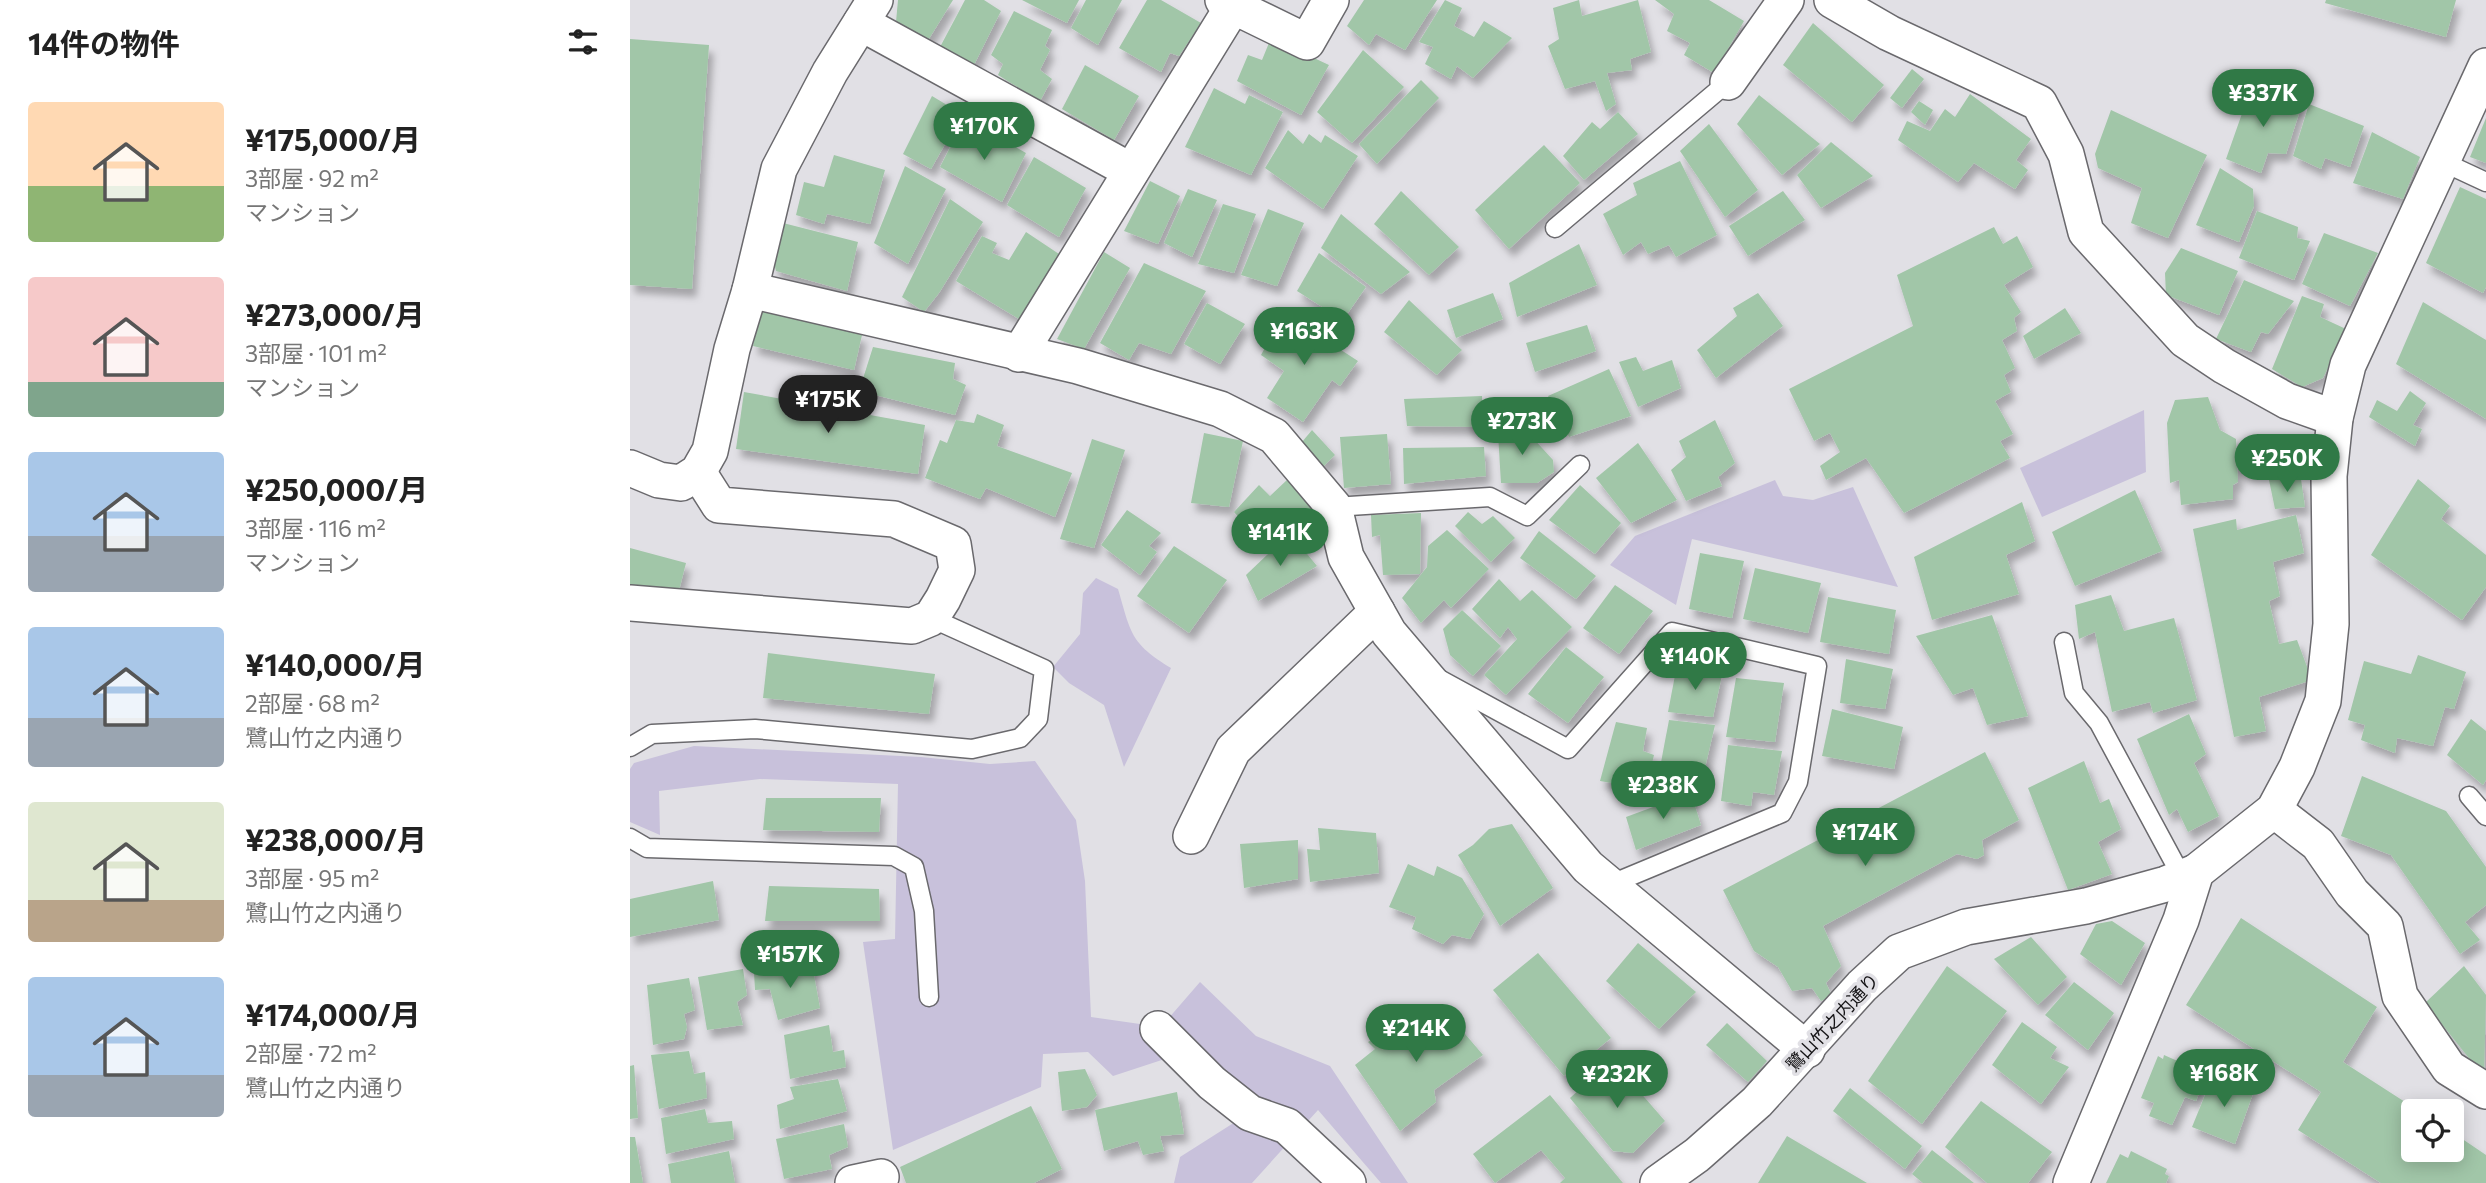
<!DOCTYPE html>
<html lang="ja">
<meta charset="utf-8">
<style>
body{margin:0;font-family:Commissioner,"Noto Sans JP",sans-serif;background:#f2f2f2;color:#222;height:100vh;display:flex;flex-direction:column;font-size:26px;white-space:nowrap}
*{box-sizing:border-box;margin:0}
p{font-size:23px;color:#767676}
.icon{flex:none;width:38px;height:38px;fill:none;stroke:currentColor;stroke-width:2;stroke-linecap:round;stroke-linejoin:round}
.map{position:relative;flex:1;overflow:hidden}
.drawer{display:flex;flex-direction:column;background:#fff;width:630px}
.drawer>*{flex:none}
.controls{position:absolute;left:1771px;top:1099px;display:grid;gap:14px}
.controls a{display:grid;place-items:center;width:63px;height:63px;border-radius:7px;background:#fff;box-shadow:0 4px 18px #0003;font-size:35px}
.price{position:absolute;translate:-50% -60px;padding:0 16px;border-radius:24px;background:#307946;color:#fff;font-size:23px;line-height:46px;filter:drop-shadow(0 2px 4px #0008)}
.price::after{content:'';position:absolute;left:50%;top:42px;width:21px;height:16px;margin-left:-10px;background:inherit;clip-path:polygon(0 0,100% 0,50% 100%)}
.price.selected{background:#222;color:#fff}
ul{padding:0;list-style:none}
li{display:flex;align-items:center;gap:21px;height:175px;padding:0 28px}
li span{display:grid;place-items:center;flex:none;width:196px;height:140px;border-radius:7px;color:#555}
li>.icon{margin-inline-start:auto}
span .icon{width:84px;height:84px;fill:#fffc;stroke-width:1}
li b{font-size:30px}
h2{display:flex;justify-content:space-between;align-items:center;height:84px;padding:0 28px;font-size:30px}
main{display:flex;flex:1;min-height:0}
.map>svg:first-child{display:block}
.green{fill:#c8c1db}
.building{fill:#a1c6a8;filter:url(#shadow)}
.lines{fill:none;stroke-linecap:round;stroke-linejoin:round}
.service-casing{stroke:#6a696d;stroke-width:21}
.minor-casing{stroke:#6a696d;stroke-width:38}
.service{stroke:#fff;stroke-width:18}
.minor{stroke:#fff;stroke-width:35}
.labels{text-anchor:middle;dominant-baseline:central;stroke-width:7;stroke-linejoin:round;paint-order:stroke}
.street-label{font-size:18px;fill:#131214;stroke:#e1e0e5}
</style>
<main>
<section class="drawer">
<h2>14件の物件<svg class="icon" aria-label="filters" viewBox="0 0 24 24"><path d="M4 7h16M4 17h16"/><circle cx="9" cy="7" r="2"/><circle cx="15" cy="17" r="2"/></svg></h2>
<ul>
<li><span style="background:linear-gradient(#ffd9b3 60%,#8fb573 0)"><svg class="icon" aria-label="home" viewBox="0 0 24 24"><path d="M3 11l9-7 9 7M6 9v11h12V9"/></svg></span><div><b>¥175,000/月</b><p>3部屋 · 92 m²</p><p>マンション</p></div></li>
<li><span style="background:linear-gradient(#f6c9c9 75%,#7fa58c 0)"><svg class="icon" aria-label="home" viewBox="0 0 24 24"><path d="M3 11l9-7 9 7M6 9v11h12V9"/></svg></span><div><b>¥273,000/月</b><p>3部屋 · 101 m²</p><p>マンション</p></div></li>
<li><span style="background:linear-gradient(#a9c7e8 60%,#9aa5b1 0)"><svg class="icon" aria-label="home" viewBox="0 0 24 24"><path d="M3 11l9-7 9 7M6 9v11h12V9"/></svg></span><div><b>¥250,000/月</b><p>3部屋 · 116 m²</p><p>マンション</p></div></li>
<li><span style="background:linear-gradient(#a9c7e8 65%,#9aa5b1 0)"><svg class="icon" aria-label="home" viewBox="0 0 24 24"><path d="M3 11l9-7 9 7M6 9v11h12V9"/></svg></span><div><b>¥140,000/月</b><p>2部屋 · 68 m²</p><p>鷺山竹之内通り</p></div></li>
<li><span style="background:linear-gradient(#dfe7d0 70%,#b9a48a 0)"><svg class="icon" aria-label="home" viewBox="0 0 24 24"><path d="M3 11l9-7 9 7M6 9v11h12V9"/></svg></span><div><b>¥238,000/月</b><p>3部屋 · 95 m²</p><p>鷺山竹之内通り</p></div></li>
<li><span style="background:linear-gradient(#a9c7e8 70%,#9aa5b1 0)"><svg class="icon" aria-label="home" viewBox="0 0 24 24"><path d="M3 11l9-7 9 7M6 9v11h12V9"/></svg></span><div><b>¥174,000/月</b><p>2部屋 · 72 m²</p><p>鷺山竹之内通り</p></div></li>
</ul>
</section>
<div class="map">
<svg width="1856" height="1183" viewBox="0 0 1856 1183">
<defs>
<filter id="shadow"><feDropShadow dx="4.5" dy="8" stdDeviation="3.5" flood-color="#0004"/></filter>
</defs>
<rect width="100%" height="100%" fill="#e1e0e5"/>
<g class="green">
<polygon points="1514,410 1516,472 1412,517 1390,468"/>
<polygon points="1145,480 1153,496 1183,500 1223,487 1268,587 1062,539 1046,605 980,565 1005,536"/>
<path d="M466 578 488 589C501 633 500 643 541 668L494 767 474 705 439 683 423 667 450 634 453 593Z"/>
<polygon points="64,746 291,757 360,764 405,761 446,820 455,881 461,1017 531,1027 570,982 626,1036 700,1066 778,1183 751,1183 688,1110 622,1183 544,1183 550,1157 613,1117 544,1056 483,1076 458,1052 413,1054 411,1087 263,1150 233,942 265,939 268,784 130,779 29,791 30,835 0,822 0,769 4,763"/>
</g>
<g class="building">
<polygon points="268,0 323,0 297,42 266,22"/>
<polygon points="335,0 354,0 371,11 344,65 310,47"/>
<polygon points="392,0 449,0 437,23"/>
<polygon points="456,0 492,0 468,45 441,28"/>
<polygon points="517,0 531,0 571,23 549,56 540,53 531,72 489,48"/>
<polygon points="734,0 807,0 775,50 746,34 739,45 717,26"/>
<polygon points="815,0 832,8 824,26 844,37 854,21 882,38 843,78 827,66 821,79 795,64 803,47 789,42"/>
<polygon points="949,0 952,16 1008,0 1021,52 1000,59 1002,70 977,73 986,104 976,111 965,81 935,89 918,46 929,39 923,8"/>
<polygon points="1025,0 1079,0 1114,21 1084,73 1054,55 1060,43 1037,31 1044,14"/>
<polygon points="1696,0 1826,0 1816,37 1695,3"/>
<polygon points="384,11 422,30 415,46 420,50 410,70 422,79 410,101 368,75 373,64 361,55"/>
<polygon points="1183,23 1254,85 1222,122 1153,65"/>
<polygon points="641,38 699,65 671,115 607,81 618,55 632,60"/>
<polygon points="0,39 79,45 62,289 0,285"/>
<polygon points="733,50 774,87 722,143 687,112"/>
<polygon points="455,65 509,96 484,140 432,109"/>
<polygon points="1282,69 1294,79 1272,108 1260,98"/>
<polygon points="791,80 809,98 747,164 729,144"/>
<polygon points="584,88 615,104 619,95 653,112 621,175 555,147"/>
<polygon points="1621,88 1672,104 1656,154 1638,153 1631,173 1596,159"/>
<polygon points="1340,94 1401,139 1386,160 1398,170 1385,189 1344,163 1328,182 1268,140 1277,121 1300,131 1315,109 1325,117"/>
<polygon points="1129,95 1190,144 1152,175 1107,124"/>
<polygon points="302,96 332,114 301,169 273,154"/>
<polygon points="1289,101 1303,110 1295,125 1281,112"/>
<polygon points="1679,104 1734,126 1720,167 1695,158 1691,169 1663,156"/>
<polygon points="1481,110 1577,155 1538,238 1501,223 1512,188 1468,168 1465,154"/>
<polygon points="988,112 1008,134 954,180 933,156 962,122 970,129"/>
<polygon points="1856,118 1856,163 1840,157"/>
<polygon points="1079,124 1128,190 1095,217 1050,151"/>
<polygon points="351,127 396,153 372,202 310,167 328,132 346,140"/>
<polygon points="658,130 673,144 679,134 691,143 695,135 728,156 693,209 635,168"/>
<polygon points="1742,132 1790,157 1773,199 1723,183"/>
<polygon points="1201,142 1243,176 1191,208 1167,175"/>
<polygon points="914,145 950,183 879,249 845,210"/>
<polygon points="204,155 255,170 240,224 197,214 194,224 166,215 174,182 194,187"/>
<polygon points="404,157 456,188 429,237 377,205"/>
<polygon points="1050,161 1087,235 1046,257 1039,245 1018,254 1011,242 993,255 973,214 1007,195 1003,183"/>
<polygon points="275,166 316,189 278,264 244,243"/>
<polygon points="1590,168 1623,189 1624,206 1609,242 1566,225"/>
<polygon points="520,181 550,196 528,244 494,231"/>
<polygon points="1830,187 1856,199 1856,287 1853,293 1796,263"/>
<polygon points="558,189 587,200 562,257 534,243"/>
<polygon points="771,191 829,247 799,275 744,224"/>
<polygon points="1153,191 1175,220 1118,256 1099,226"/>
<polygon points="320,199 353,222 309,293 294,312 272,297"/>
<polygon points="593,204 626,214 604,273 568,264"/>
<polygon points="638,209 674,223 647,286 611,275"/>
<polygon points="1627,211 1668,227 1667,238 1680,241 1664,280 1609,258"/>
<polygon points="711,214 780,272 751,294 691,248"/>
<polygon points="153,223 228,242 217,291 146,271 143,259"/>
<polygon points="1364,227 1373,244 1387,236 1403,267 1374,285 1391,312 1384,318 1387,331 1372,340 1385,368 1374,375 1381,392 1365,401 1383,434 1370,441 1380,458 1274,513 1236,458 1196,480 1190,466 1210,452 1200,433 1184,441 1159,389 1283,326 1267,275"/>
<polygon points="396,232 429,254 389,319 326,281 352,236 367,243 362,253 379,260"/>
<polygon points="1694,233 1748,253 1720,306 1672,284"/>
<polygon points="949,244 967,285 887,317 879,283"/>
<polygon points="1551,248 1608,271 1589,315 1536,295 1535,273"/>
<polygon points="474,252 500,268 454,349 427,339"/>
<polygon points="689,253 736,287 713,320 667,291"/>
<polygon points="514,263 576,291 541,354 509,343 499,360 470,343"/>
<polygon points="1614,280 1664,301 1638,334 1631,332 1621,352 1586,339"/>
<polygon points="863,293 873,319 826,338 817,310"/>
<polygon points="1128,293 1153,326 1086,378 1067,350 1107,316 1103,308"/>
<polygon points="1672,296 1694,304 1690,317 1716,329 1693,378 1672,387 1642,369"/>
<polygon points="779,300 832,350 807,375 754,332"/>
<polygon points="1793,302 1856,340 1856,419 1766,364"/>
<polygon points="577,303 615,324 590,364 554,344"/>
<polygon points="1435,308 1451,333 1404,359 1393,336"/>
<polygon points="130,310 232,335 224,370 123,346"/>
<polygon points="654,313 728,361 710,386 702,380 673,422 637,398 654,371 631,355"/>
<polygon points="957,325 966,351 905,372 896,343"/>
<polygon points="243,347 325,363 323,379 336,385 325,415 229,391"/>
<polygon points="1006,357 1013,371 1042,360 1051,388 1008,407 989,362"/>
<polygon points="979,369 1001,416 939,437 918,396"/>
<polygon points="1780,391 1796,403 1783,425 1792,429 1785,446 1739,417 1747,400 1767,411"/>
<polygon points="114,392 295,425 288,474 106,449"/>
<polygon points="852,396 853,427 777,426 774,399"/>
<polygon points="1578,397 1590,430 1606,439 1608,482 1603,485 1603,499 1551,505 1549,480 1540,483 1537,423 1545,400"/>
<polygon points="347,414 374,425 367,446 442,473 425,517 356,488 350,499 295,478 310,440 317,443 326,420 344,423"/>
<polygon points="1085,420 1105,463 1088,477 1092,486 1056,501 1041,470 1056,457 1049,441"/>
<polygon points="877,424 892,426 923,460 924,472 907,483 871,483 868,434"/>
<polygon points="682,430 705,455 693,467 672,442"/>
<polygon points="574,433 613,441 599,507 561,503"/>
<polygon points="757,434 761,484 714,488 710,437"/>
<polygon points="462,439 495,450 464,548 430,539"/>
<polygon points="1008,443 1047,500 1001,523 966,478"/>
<polygon points="854,447 856,476 774,484 773,448"/>
<polygon points="658,479 685,507 635,547 604,512 629,485 640,496"/>
<polygon points="1671,479 1675,507 1645,509 1639,480"/>
<polygon points="1788,479 1820,506 1811,519 1856,555 1856,587 1832,620 1741,555"/>
<polygon points="950,485 991,523 965,554 919,520"/>
<polygon points="1505,490 1532,551 1445,586 1422,532"/>
<polygon points="1392,502 1405,541 1376,555 1389,594 1302,620 1284,557"/>
<polygon points="497,510 531,533 519,546 527,552 510,575 471,545"/>
<polygon points="838,512 852,524 863,516 885,538 861,562 825,526"/>
<polygon points="791,513 790,574 753,575 750,535 742,537 741,515"/>
<polygon points="1666,515 1674,553 1643,562 1650,596 1639,601 1649,644 1667,640 1682,680 1629,697 1636,731 1604,737 1563,529 1606,519 1607,530"/>
<polygon points="817,530 859,569 821,608 814,600 791,623 772,598 797,567 798,546"/>
<polygon points="909,531 966,576 946,599 890,558"/>
<polygon points="660,533 687,566 628,601 616,575"/>
<polygon points="544,546 597,580 559,633 507,596"/>
<polygon points="0,548 56,563 46,602 0,590"/>
<polygon points="1070,553 1114,561 1102,618 1059,609"/>
<polygon points="1125,568 1191,583 1178,633 1113,619"/>
<polygon points="869,579 890,601 902,590 942,627 876,695 854,675 887,639 878,627 870,638 842,609"/>
<polygon points="985,585 1023,611 989,654 953,628"/>
<polygon points="1481,595 1494,631 1544,618 1567,700 1523,713 1520,702 1482,712 1465,632 1449,639 1445,605"/>
<polygon points="1198,597 1266,610 1259,654 1190,642"/>
<polygon points="832,610 871,646 843,676 820,655 813,629"/>
<polygon points="1362,615 1398,716 1357,725 1343,688 1323,695 1286,636"/>
<polygon points="936,647 974,677 938,723 898,694"/>
<polygon points="138,653 305,674 299,714 133,698"/>
<polygon points="1788,655 1836,672 1824,709 1815,707 1803,746 1767,738 1765,753 1731,740 1735,725 1718,720 1734,661 1781,674"/>
<polygon points="1216,659 1263,669 1255,709 1210,703"/>
<polygon points="1047,665 1092,675 1083,717 1038,712"/>
<polygon points="1106,678 1154,683 1145,742 1096,737"/>
<polygon points="1202,709 1273,727 1264,769 1192,756"/>
<polygon points="1559,714 1576,754 1564,763 1589,816 1558,832 1547,809 1539,815 1507,739"/>
<polygon points="1841,719 1856,731 1856,780 1853,785 1817,755"/>
<polygon points="1039,720 1085,725 1071,785 1028,778"/>
<polygon points="986,722 1017,728 1013,751 1024,755 1016,789 970,781"/>
<polygon points="1098,745 1152,751 1144,795 1123,792 1121,806 1091,801"/>
<polygon points="1355,752 1389,820 1352,840 1354,855 1347,859 1327,854 1193,926 1211,966 1196,983 1202,996 1191,1001 1182,988 1162,991 1148,967 1124,951 1093,890"/>
<polygon points="1454,761 1470,803 1479,799 1491,829 1468,842 1482,874 1438,890 1398,788"/>
<polygon points="1732,776 1816,811 1856,867 1856,905 1835,922 1850,940 1830,954 1761,855 1711,836"/>
<polygon points="1061,793 1071,825 1006,850 996,817"/>
<polygon points="136,798 251,798 249,832 133,830"/>
<polygon points="882,824 923,888 870,926 828,855 843,845 859,829"/>
<polygon points="688,828 746,833 749,873 680,882 677,849 690,850"/>
<polygon points="668,840 668,879 614,888 610,844"/>
<polygon points="778,864 804,876 807,866 832,878 854,914 840,939 822,935 813,944 782,929 786,917 759,907"/>
<polygon points="83,881 89,920 0,937 0,899"/>
<polygon points="139,886 249,889 250,921 135,921"/>
<polygon points="1611,918 1747,1007 1713,1062 1789,1111 1783,1111 1783,1150 1822,1150 1822,1132 1856,1155 1856,1183 1751,1183 1668,1130 1691,1092 1556,1005"/>
<polygon points="1482,921 1515,943 1491,985 1450,954 1466,924"/>
<polygon points="1401,937 1437,977 1408,1005 1364,959"/>
<polygon points="1008,943 1066,992 1029,1029 976,981"/>
<polygon points="908,953 981,1038 934,1076 863,990"/>
<polygon points="182,964 190,1008 148,1020 140,989 125,990 124,973"/>
<polygon points="1317,966 1377,1011 1292,1124 1238,1081"/>
<polygon points="1834,966 1856,995 1854,1077 1795,1003"/>
<polygon points="113,969 117,995 107,1002 113,1025 77,1030 68,977"/>
<polygon points="59,978 65,1010 54,1014 57,1027 54,1039 23,1045 17,985"/>
<polygon points="1444,982 1484,1013 1458,1050 1415,1015"/>
<polygon points="805,1004 818,1014 853,1055 804,1090 806,1102 770,1131 725,1065 745,1049 738,1042 760,1028 768,1037"/>
<polygon points="1392,1022 1427,1047 1420,1058 1439,1067 1411,1104 1362,1065"/>
<polygon points="1097,1023 1137,1061 1118,1082 1076,1045"/>
<polygon points="199,1025 203,1052 214,1050 216,1067 160,1079 154,1035"/>
<polygon points="59,1051 64,1074 75,1072 77,1098 29,1109 21,1055"/>
<polygon points="1534,1055 1552,1063 1555,1056 1577,1064 1575,1069 1578,1069 1566,1101 1555,1097 1542,1125 1519,1116 1524,1103 1511,1098 1528,1056 1533,1059"/>
<polygon points="982,1060 1035,1121 1003,1153 983,1151 940,1098"/>
<polygon points="4,1065 8,1118 0,1119 0,1066"/>
<polygon points="455,1069 467,1095 457,1107 432,1111 428,1072"/>
<polygon points="1586,1076 1625,1088 1605,1144 1562,1127 1582,1078"/>
<polygon points="208,1079 217,1111 150,1129 147,1105 164,1099 160,1087"/>
<polygon points="1220,1088 1292,1146 1275,1169 1203,1111"/>
<polygon points="547,1092 554,1134 530,1136 534,1151 513,1155 508,1141 474,1151 465,1110"/>
<polygon points="920,1095 993,1183 930,1183 935,1178 911,1150 865,1183 843,1154"/>
<polygon points="1351,1101 1422,1152 1398,1183 1357,1183 1315,1147"/>
<polygon points="401,1106 432,1169 404,1183 276,1183 270,1167"/>
<polygon points="75,1109 78,1123 102,1121 104,1139 36,1154 31,1118"/>
<polygon points="214,1124 218,1147 199,1155 202,1169 154,1179 146,1139"/>
<polygon points="1157,1136 1237,1183 1128,1183"/>
<polygon points="0,1137 5,1137 13,1183 0,1183"/>
<polygon points="1302,1150 1344,1183 1293,1183 1282,1174"/>
<polygon points="99,1151 105,1183 41,1183 38,1164"/>
<polygon points="1501,1151 1537,1169 1535,1174 1539,1176 1536,1183 1476,1183 1490,1154 1498,1158"/>
</g>
<g class="lines">
<defs>
<g id="service">
<polyline points="1813,162 1856,182"/>
<polyline points="925,228 1098,82"/>
<polyline points="704,507 860,497 897,516 950,465"/>
<polyline points="1434,642 1444,693 1469,723 1552,877"/>
<polyline points="811,680 938,749 1042,632 1187,666 1168,782 1152,813 979,885"/>
<polyline points="0,747 22,734 125,729 342,749 390,738 408,719 414,669 301,618"/>
<polyline points="1839,796 1856,816"/>
<polyline points="0,838 17,848 264,856 284,867 294,911 299,997"/>
</g>
<g id="minor">
<polyline points="1202,0 1259,33 1409,103 1436,154 1456,232 1555,340 1594,366 1657,401 1705,418"/>
<polyline points="603,6 677,42 701,0"/>
<polyline points="231,23 501,171"/>
<polyline points="1098,82 1156,0"/>
<polyline points="120,290 448,366 590,409 644,436 704,507 716,557 759,633 958,867 1177,1050"/>
<polyline points="389,354 603,6 593,0"/>
<polyline points="0,468 29,480 51,483 68,472 80,451 102,349 120,290 149,169 200,72 245,0"/>
<polyline points="0,603 282,626 301,618 313,599 327,570 323,544 264,519 89,505 68,472"/>
<polyline points="1644,810 1688,844 1722,893 1755,926 1770,996 1819,1068 1856,1091"/>
<polyline points="561,836 603,750 747,612"/>
<polyline points="528,1029 582,1083 620,1113 657,1126 718,1183"/>
<polyline points="223,1183 251,1177"/>
<polyline points="1028,1183 1067,1155 1127,1102 1232,986 1269,952 1336,927 1456,906 1536,884 1566,872"/>
<polyline points="1441,1183 1551,920 1566,872 1644,810 1667,767 1693,701 1701,624 1699,476 1705,418 1718,365 1856,66"/>
</g>
</defs>
<use href="#service" class="service-casing"/>
<use href="#minor" class="minor-casing"/>
<use href="#service" class="service"/>
<use href="#minor" class="minor"/>
</g>
<g class="labels">
<g class="street-label">
<text transform="translate(1202 1022) rotate(-47)">鷺山竹之内通り</text>
</g>
</g>
</svg>
<div class="controls">
<a><svg class="icon" aria-label="locate" viewBox="0 0 24 24"><circle cx="12" cy="12" r="6"/><path d="M12 2v4M12 18v4M2 12h4M18 12h4"/></svg></a>
</div>
<b class="price" style="left:1633px;top:129px">¥337K</b>
<b class="price" style="left:354px;top:162px">¥170K</b>
<b class="price" style="left:674px;top:367px">¥163K</b>
<b class="price selected" style="left:198px;top:435px">¥175K</b>
<b class="price" style="left:892px;top:457px">¥273K</b>
<b class="price" style="left:1657px;top:494px">¥250K</b>
<b class="price" style="left:650px;top:568px">¥141K</b>
<b class="price" style="left:1065px;top:692px">¥140K</b>
<b class="price" style="left:1033px;top:821px">¥238K</b>
<b class="price" style="left:1235px;top:868px">¥174K</b>
<b class="price" style="left:160px;top:990px">¥157K</b>
<b class="price" style="left:786px;top:1064px">¥214K</b>
<b class="price" style="left:1594px;top:1109px">¥168K</b>
<b class="price" style="left:987px;top:1110px">¥232K</b>
</div>
</main>
